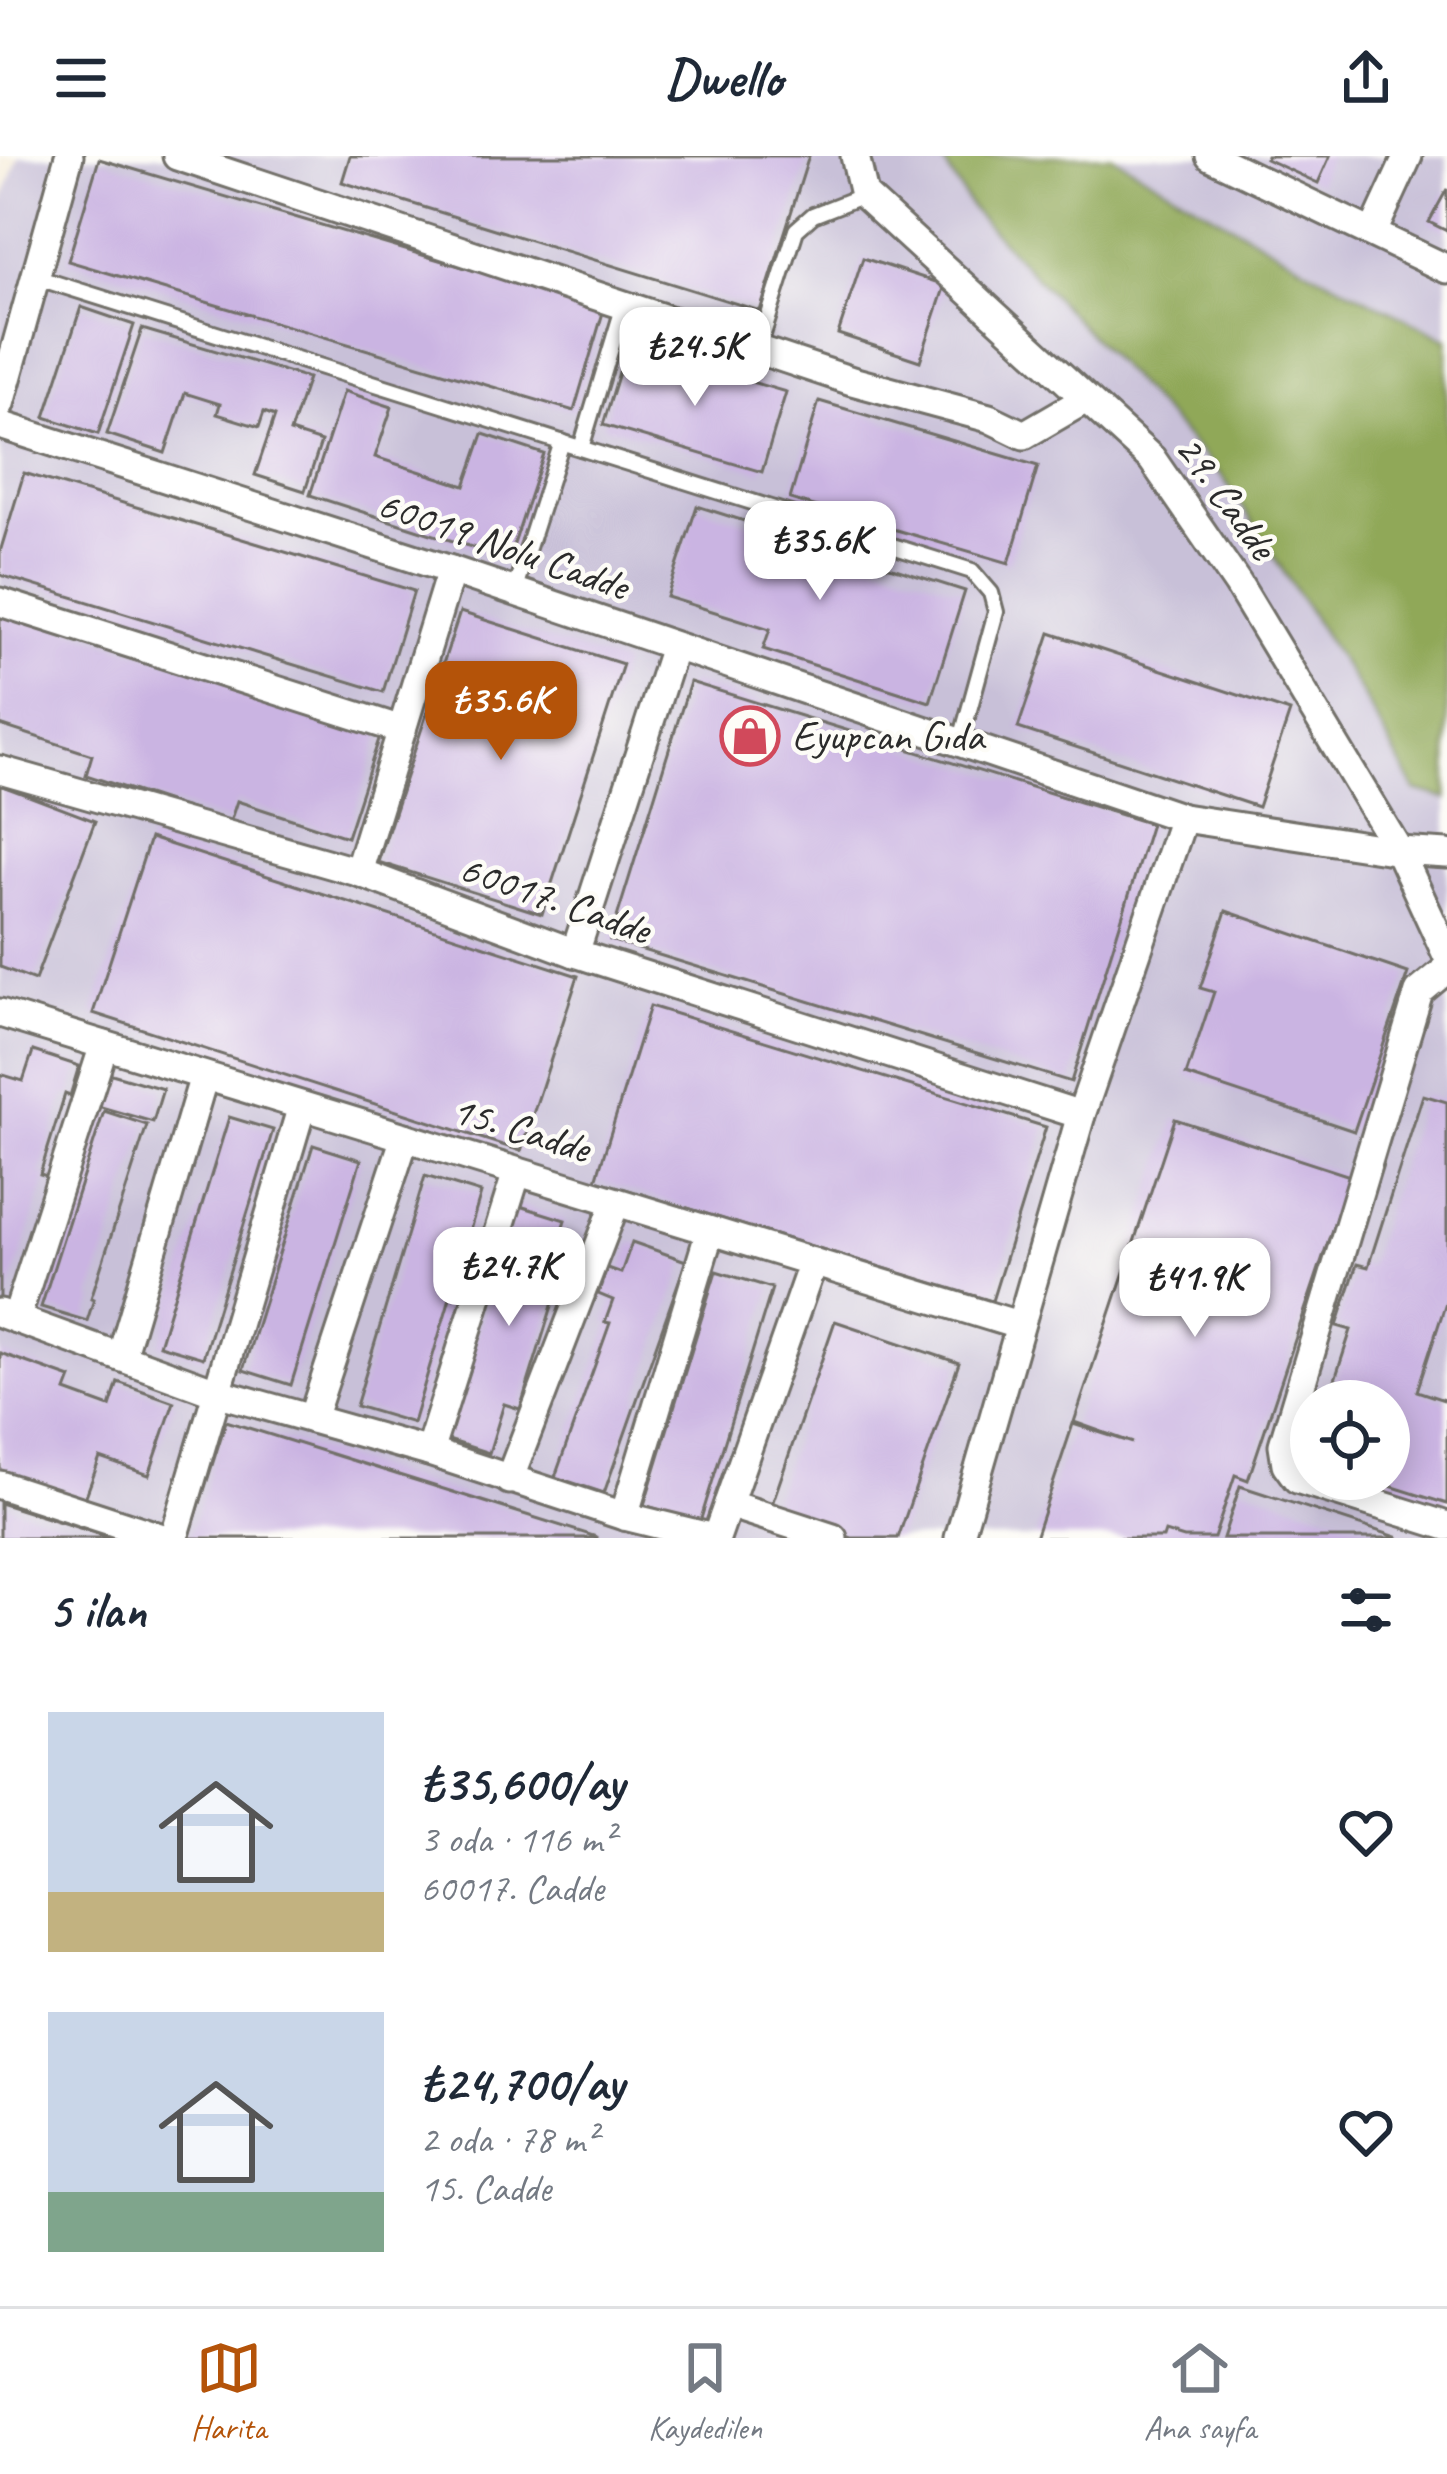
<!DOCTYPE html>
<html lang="tr">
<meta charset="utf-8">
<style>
body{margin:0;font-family:Caveat,sans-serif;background:#f2f2f3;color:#1f2937;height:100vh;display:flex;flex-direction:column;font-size:45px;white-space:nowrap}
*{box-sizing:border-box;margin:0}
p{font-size:39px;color:#747a83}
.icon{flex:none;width:66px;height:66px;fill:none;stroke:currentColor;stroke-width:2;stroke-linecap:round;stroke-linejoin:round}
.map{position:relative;height:1382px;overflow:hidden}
.sheet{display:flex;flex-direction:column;background:#fff;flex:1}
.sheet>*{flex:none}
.tools{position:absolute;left:1290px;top:1224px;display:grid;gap:24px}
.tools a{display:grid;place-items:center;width:120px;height:120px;border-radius:50%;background:#fff;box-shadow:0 6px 30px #0003;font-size:60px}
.price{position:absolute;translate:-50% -102px;padding:0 27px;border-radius:24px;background:#fff;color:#222;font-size:39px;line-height:78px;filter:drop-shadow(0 3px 6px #0008)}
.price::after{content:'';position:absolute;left:50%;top:72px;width:36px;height:27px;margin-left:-18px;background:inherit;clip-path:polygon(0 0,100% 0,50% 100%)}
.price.active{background:#b45309;color:#fff}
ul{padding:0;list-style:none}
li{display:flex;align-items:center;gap:36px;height:300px;padding:0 48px}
li span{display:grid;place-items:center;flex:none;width:336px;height:240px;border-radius:0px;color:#555}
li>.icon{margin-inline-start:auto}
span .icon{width:144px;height:144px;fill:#fffc;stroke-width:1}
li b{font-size:51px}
h2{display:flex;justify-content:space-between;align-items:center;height:144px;padding:0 48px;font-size:51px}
header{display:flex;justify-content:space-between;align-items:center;height:156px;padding:0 48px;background:#fff;font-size:54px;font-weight:800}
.tabs{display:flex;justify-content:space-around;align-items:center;height:168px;border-top:3px solid #e0e1e3;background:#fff;font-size:33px;color:#747a83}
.tabs a{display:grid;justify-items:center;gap:6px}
.tabs .active{color:#b45309}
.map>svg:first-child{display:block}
.industrial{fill:#c8c0d8;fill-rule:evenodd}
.forest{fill:#90a859;stroke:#5e6a42;stroke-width:3}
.building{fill:#cab4e2}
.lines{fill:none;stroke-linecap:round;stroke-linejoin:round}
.lane-casing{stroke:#726f69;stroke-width:20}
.street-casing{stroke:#726f69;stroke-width:33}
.lane{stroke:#fff;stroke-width:14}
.street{stroke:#fff;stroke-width:27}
.labels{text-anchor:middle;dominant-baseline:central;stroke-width:9;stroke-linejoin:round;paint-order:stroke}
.street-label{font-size:42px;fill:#2b2b2b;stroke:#fdfcf7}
.poi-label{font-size:42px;fill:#2b2b2b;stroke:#fdfcf7;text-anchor:start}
</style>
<header><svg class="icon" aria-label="menu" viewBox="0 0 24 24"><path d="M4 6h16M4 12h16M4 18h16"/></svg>Dwello<svg class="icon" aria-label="share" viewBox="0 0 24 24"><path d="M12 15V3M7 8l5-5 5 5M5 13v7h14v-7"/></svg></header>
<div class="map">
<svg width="1447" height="1382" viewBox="0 0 1447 1382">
<rect width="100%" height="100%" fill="#fdfcf7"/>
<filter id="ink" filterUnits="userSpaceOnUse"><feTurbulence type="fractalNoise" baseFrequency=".00833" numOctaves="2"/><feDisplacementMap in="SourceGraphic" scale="24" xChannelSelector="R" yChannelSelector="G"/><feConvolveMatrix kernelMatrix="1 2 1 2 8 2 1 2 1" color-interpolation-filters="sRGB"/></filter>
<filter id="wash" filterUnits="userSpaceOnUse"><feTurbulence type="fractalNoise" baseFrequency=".004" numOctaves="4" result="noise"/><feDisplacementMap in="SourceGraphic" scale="48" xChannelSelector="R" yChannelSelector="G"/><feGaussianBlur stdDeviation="2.7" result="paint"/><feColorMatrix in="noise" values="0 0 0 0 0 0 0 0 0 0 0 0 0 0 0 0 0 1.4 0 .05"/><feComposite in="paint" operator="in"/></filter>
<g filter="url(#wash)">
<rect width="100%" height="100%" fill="#f7eedd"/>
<path class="industrial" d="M19 0H1447V1382H0V52ZM1311 1245H1389V1323H1311Z"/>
<polygon class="forest" points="940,0 1112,0 1312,115 1447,183 1447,643 1415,634 1362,538 1223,321 972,53"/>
<g id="blocks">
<g class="building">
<polygon points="350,0 809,0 760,155 342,26"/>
<polygon points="1267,0 1330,0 1318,27 1266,3"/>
<polygon points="99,3 604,153 574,255 68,105"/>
<polygon points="1447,33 1447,75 1429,66"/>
<polygon points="863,102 945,129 920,205 838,178"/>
<polygon points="81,151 134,169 98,278 45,261"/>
<polygon points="142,173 308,222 290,276 321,286 305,335 255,319 275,260 264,256 259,271 217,258 220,248 185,237 165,297 107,278"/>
<polygon points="627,190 786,236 762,316 603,269"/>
<polygon points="344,235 392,251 375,301 465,330 483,278 544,298 509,403 310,339"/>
<polygon points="819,245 1038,310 1009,407 790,343"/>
<polygon points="24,317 414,435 383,536 0,419 0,396"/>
<polygon points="697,350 965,435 930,546 763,493 770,473 667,441"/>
<polygon points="0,451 382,574 347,681 237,645 230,666 86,619 92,599 0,569"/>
<polygon points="460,456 623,508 542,758 378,706"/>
<polygon points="1050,477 1290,556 1258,651 1018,572"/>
<polygon points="690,526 1151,668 1071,926 610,784"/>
<polygon points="0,629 95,665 35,824 0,811"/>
<polygon points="150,682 578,820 521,995 93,857"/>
<polygon points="1226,755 1408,817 1354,975 1186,919 1214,836 1200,832"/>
<polygon points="650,850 1046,971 992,1145 596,1024"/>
<polygon points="33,895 79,910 70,940 65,938 40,1018 47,1020 7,1144 0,1142 0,918 23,925"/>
<polygon points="105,916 163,933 153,966 94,949"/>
<polygon points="1423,939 1447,946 1447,1143 1417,1235 1447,1245 1447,1348 1371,1324 1389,1323 1389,1245 1328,1245 1351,1174 1337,1170 1357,1108 1368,1111"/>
<polygon points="104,955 147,969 91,1142 94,1143 87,1165 41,1151"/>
<polygon points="229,961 273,974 203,1202 159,1189"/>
<polygon points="1175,963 1350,1020 1248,1324 1235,1319 1214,1382 1184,1382 1165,1376 1163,1382 1035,1382 1073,1268 1133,1287 1074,1266"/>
<polygon points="313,989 361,1004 291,1229 243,1214"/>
<polygon points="425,1020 481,1037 413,1267 356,1250"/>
<polygon points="517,1049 565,1064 551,1108 564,1111 520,1253 504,1248 489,1297 445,1283"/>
<polygon points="632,1086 686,1105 604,1337 555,1321 610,1167 605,1166 613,1144 598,1138 607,1112 621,1117"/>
<polygon points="716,1115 772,1132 700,1366 644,1349"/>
<polygon points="835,1165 959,1207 898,1382 852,1382 770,1354"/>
<polygon points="0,1197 71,1222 66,1235 110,1251 118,1226 174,1246 149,1319 100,1302 83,1348 0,1319"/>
<polygon points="226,1265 597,1381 597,1382 189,1382"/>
<polygon points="1240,1330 1397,1381 1397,1382 1223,1382"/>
<polygon points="0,1347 108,1381 108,1382 0,1382"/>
</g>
</g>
</g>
<g filter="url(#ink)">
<use href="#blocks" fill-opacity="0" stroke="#726f69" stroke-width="3"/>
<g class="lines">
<defs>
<g id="lane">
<polyline points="35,121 972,415 991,437 996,456 960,587"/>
<polyline points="758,194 796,74 813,59 864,39"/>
<polyline points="581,292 624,149"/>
<polyline points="514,435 562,286"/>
</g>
<g id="street">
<polyline points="177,0 852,225 989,262 1024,279 1086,243"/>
<polyline points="855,0 864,39 1152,303 1238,428 1399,695 1447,799"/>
<polyline points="1210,0 1447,113"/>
<polyline points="1373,76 1408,0"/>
<polyline points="0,248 69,0"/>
<polyline points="0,269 451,414 1183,662 1399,695 1447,698"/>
<polyline points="0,446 402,574"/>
<polyline points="0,614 358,716 575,797 1081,959"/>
<polyline points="358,716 451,414"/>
<polyline points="575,797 674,491"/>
<polyline points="1447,813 1419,836 1283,1289 1286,1308 1297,1323 1447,1370"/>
<polyline points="0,857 1018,1169"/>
<polyline points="0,1157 216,1236 429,1296 624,1360 714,1382"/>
<polyline points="16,1163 104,889"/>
<polyline points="121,1201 204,920"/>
<polyline points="312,1263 405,981"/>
<polyline points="429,1296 517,1016"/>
<polyline points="509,1324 616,1046"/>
<polyline points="0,1329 163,1382"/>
<polyline points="728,1348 833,1382"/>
<polyline points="624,1360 710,1075"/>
<polyline points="174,1382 302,950"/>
<polyline points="716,1382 813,1106"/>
<polyline points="959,1382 1081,959 1183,662"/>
</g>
</defs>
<use href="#lane" class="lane-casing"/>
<use href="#street" class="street-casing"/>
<use href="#lane" class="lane"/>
<use href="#street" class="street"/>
</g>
</g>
<defs>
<symbol id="shop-ring" viewBox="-11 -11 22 22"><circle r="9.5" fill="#fdfcf7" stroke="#d1495b" stroke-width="1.5"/><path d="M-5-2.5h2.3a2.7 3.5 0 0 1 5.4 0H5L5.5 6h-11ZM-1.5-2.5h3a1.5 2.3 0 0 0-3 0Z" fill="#d1495b"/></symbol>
</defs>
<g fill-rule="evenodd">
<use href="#shop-ring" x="717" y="547" width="66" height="66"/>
</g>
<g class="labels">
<g class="street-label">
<text transform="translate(1226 341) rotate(54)">29. Cadde</text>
<text transform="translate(503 389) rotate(19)">60019 Nolu Cadde</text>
<text transform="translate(555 743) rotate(19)">60017. Cadde</text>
<text transform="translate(521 973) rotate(17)">15. Cadde</text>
</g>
<g class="poi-label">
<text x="792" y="580">Eyupcan Gıda</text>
</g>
</g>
</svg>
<div class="tools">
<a><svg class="icon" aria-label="locate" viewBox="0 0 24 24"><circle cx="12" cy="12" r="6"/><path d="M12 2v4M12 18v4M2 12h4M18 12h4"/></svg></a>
</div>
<b class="price" style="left:695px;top:253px">₺24.5K</b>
<b class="price" style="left:820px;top:447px">₺35.6K</b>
<b class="price active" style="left:501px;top:607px">₺35.6K</b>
<b class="price" style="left:509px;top:1173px">₺24.7K</b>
<b class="price" style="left:1195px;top:1184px">₺41.9K</b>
</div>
<section class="sheet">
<h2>5 ilan<svg class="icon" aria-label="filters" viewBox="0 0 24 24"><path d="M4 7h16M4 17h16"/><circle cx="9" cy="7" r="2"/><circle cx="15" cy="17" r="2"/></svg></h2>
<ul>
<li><span style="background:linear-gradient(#c9d6e8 75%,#c2b280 0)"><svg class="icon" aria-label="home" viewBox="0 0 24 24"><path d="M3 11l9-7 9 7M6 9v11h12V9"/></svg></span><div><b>₺35,600/ay</b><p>3 oda · 116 m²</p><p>60017. Cadde</p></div><svg class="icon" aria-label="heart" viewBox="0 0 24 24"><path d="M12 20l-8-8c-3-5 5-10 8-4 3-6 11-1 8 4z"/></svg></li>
<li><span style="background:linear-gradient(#c9d6e8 75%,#7fa58c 0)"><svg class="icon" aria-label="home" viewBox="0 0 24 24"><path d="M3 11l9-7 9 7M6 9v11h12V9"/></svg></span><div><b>₺24,700/ay</b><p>2 oda · 78 m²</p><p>15. Cadde</p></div><svg class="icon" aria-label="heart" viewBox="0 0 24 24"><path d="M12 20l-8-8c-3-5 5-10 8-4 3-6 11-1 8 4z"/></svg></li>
</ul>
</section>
<nav class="tabs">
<a class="active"><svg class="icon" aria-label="map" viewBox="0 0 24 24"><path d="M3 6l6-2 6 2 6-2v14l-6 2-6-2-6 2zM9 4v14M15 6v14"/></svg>Harita</a>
<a><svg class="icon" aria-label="saved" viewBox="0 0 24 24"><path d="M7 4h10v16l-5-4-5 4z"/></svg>Kaydedilen</a>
<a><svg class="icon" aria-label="home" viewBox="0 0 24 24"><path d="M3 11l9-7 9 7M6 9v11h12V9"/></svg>Ana sayfa</a>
</nav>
